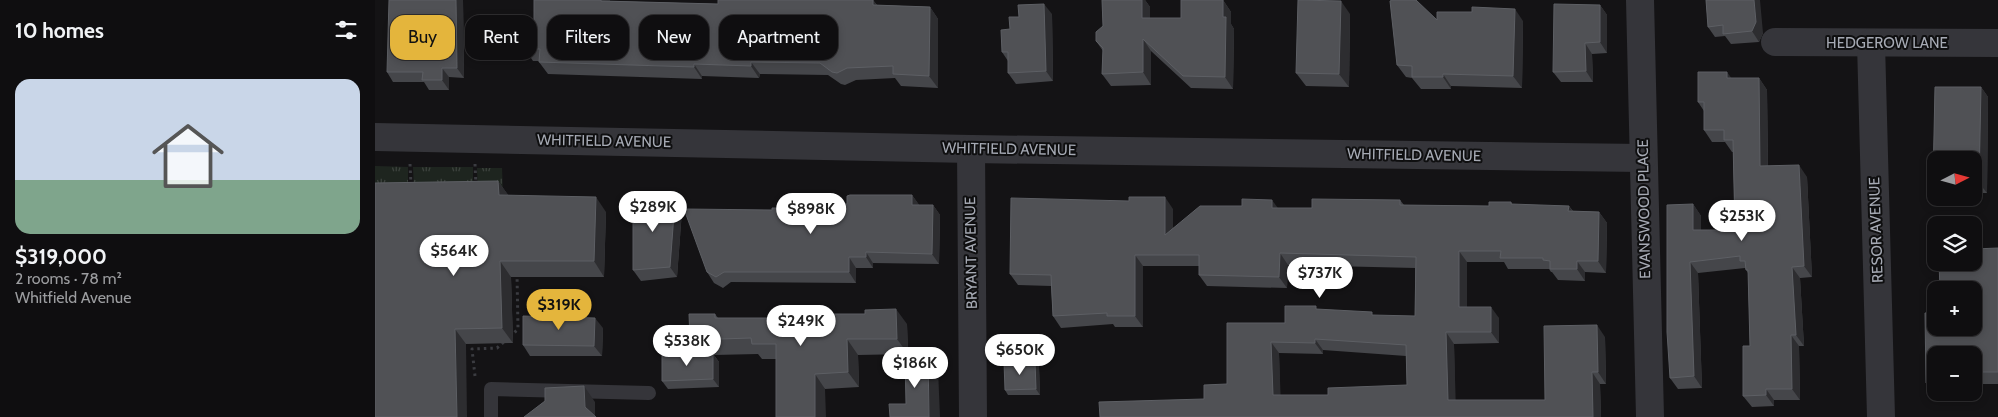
<!DOCTYPE html>
<meta charset="utf-8">
<style>
body{margin:0;font-family:Cabin,sans-serif;background:#1d1c1e;color:#f1f3f6;height:100vh;display:flex;flex-direction:column;font-size:19px;white-space:nowrap}
*{box-sizing:border-box;margin:0}
p{font-size:16px;color:#9b9c9f}
.icon{flex:none;width:28px;height:28px;fill:none;stroke:currentColor;stroke-width:2;stroke-linecap:round;stroke-linejoin:round}
.map{position:relative;flex:1;overflow:hidden}
.drawer{display:flex;flex-direction:column;background:#0f0e10;width:375px}
.drawer>*{flex:none}
.guide{position:absolute;left:15px;top:15px;width:475px;height:45px;display:flex;gap:10px}
.needle{width:32px;rotate:84deg}
.controls{position:absolute;left:1552px;top:151px;display:grid;gap:10px}
.controls a{display:grid;place-items:center;width:55px;height:55px;border-radius:10px;background:#0f0e10;box-shadow:0 2px 8px #0003,0 0 0 1px #2f2e30;font-size:25px}
.price{position:absolute;translate:-50% -42px;padding:0 11px;border-radius:18px;background:#fff;color:#222;font-size:16px;line-height:32px;filter:drop-shadow(0 1px 2px #0008)}
.price::after{content:'';position:absolute;left:50%;top:30px;width:15px;height:11px;margin-left:-8px;background:inherit;clip-path:polygon(0 0,100% 0,50% 100%)}
.price.current{background:#e4b53c;color:#111}
ul{padding:0;list-style:none}
li{display:grid;align-content:center;gap:10px;height:265px;padding:0 15px}
li+li{border-top:1px solid #2f2e30}
li span{display:grid;place-items:center;height:155px;border-radius:15px;color:#555}
li>.icon{margin-inline-start:auto}
span .icon{width:90px;height:90px;fill:#fffc;stroke-width:1}
li b{font-size:21px}
h2{display:flex;justify-content:space-between;align-items:center;height:60px;padding:0 15px;font-size:21px}
.chip{padding:0 18px;border-radius:15px;background:#0f0e10;box-shadow:0 2px 8px #0003,0 0 0 1px #2f2e30;font-size:18px;line-height:45px}
.chip.current{background:#e4b53c;color:#111}
main{display:flex;flex:1;min-height:0}
.map>svg:first-child{display:block}
.grass{fill:url(#grass-tufts)}
.lines{fill:none;stroke-linecap:round;stroke-linejoin:round}
.path{stroke:#3b3c41;stroke-width:3;stroke-dasharray:2.5 4;stroke-linecap:butt}
.lane{stroke:#35353a;stroke-width:14}
.street{stroke:#35353a;stroke-width:28}
.wall{fill:#45464a;fill-rule:evenodd}
.shaded-wall{fill:#2d2d30}
.building{fill:#505155;stroke:#5d5f64;fill-rule:evenodd}
.labels{text-anchor:middle;dominant-baseline:central;stroke-width:4;stroke-linejoin:round;paint-order:stroke}
.street-label{font-size:15px;fill:#a6aab4;stroke:#0f0f10}
</style>
<main>
<section class="drawer">
<h2>10 homes<svg class="icon" aria-label="filters" viewBox="0 0 24 24"><path d="M4 7h16M4 17h16"/><circle cx="9" cy="7" r="2"/><circle cx="15" cy="17" r="2"/></svg></h2>
<ul>
<li><span style="background:linear-gradient(#c9d6e8 65%,#7fa58c 0)"><svg class="icon" aria-label="home" viewBox="0 0 24 24"><path d="M3 11l9-7 9 7M6 9v11h12V9"/></svg></span><div><b>$319,000</b><p>2 rooms · 78 m²</p><p>Whitfield Avenue</p></div></li>
</ul>
</section>
<div class="map">
<svg width="1623" height="417" viewBox="0 0 1623 417">
<defs>
<pattern id="grass-tufts" width="24" height="20" patternUnits="userSpaceOnUse" patternTransform="scale(1.25)"><rect width="24" height="20" fill="#1e251f"/><path d="M3 7l-1-3M5 7V3M7 7l1-3M15 17l-1-3M17 17v-4M19 17l1-3" fill="none" stroke="#3c423d"/></pattern>
</defs>
<rect width="100%" height="100%" fill="#141315"/>
<g class="grass">
<polygon points="0,166 33,167 33,189 0,190"/>
<polygon points="38,167 98,167 98,196 39,189"/>
<polygon points="102,168 127,168 128,196 103,196"/>
</g>
<g class="lines">
<g class="path">
<polyline points="35,164 36,185"/>
<polyline points="100,164 101,186"/>
<polyline points="135,337 143,329 142,274"/>
<polyline points="100,376 97,349 122,348 130,341"/>
</g>
<polyline class="lane" points="116,417 116,389 274,393"/>
<g class="street">
<polyline points="1265,0 1275,417"/>
<polyline points="1400,42 1623,43"/>
<polyline points="1496,43 1506,417"/>
<polyline points="0,137 596,149 1267,158"/>
<polyline points="596,149 598,417"/>
</g>
</g>
<g class="wall">
<polygon points="88,0 89,78 74,77 74,90 54,90 49,82 18,82 12,72"/>
<polygon points="159,0 235,0 235,1 343,4 343,0 498,0 502,5 555,7 563,19 563,88 526,86 520,78 481,80 470,85 466,84 453,75 385,74 384,78 327,76 327,79 173,74 164,62 164,61 158,61 150,49 159,23"/>
<polygon points="727,0 770,0 775,7 775,18 806,18 848,0 856,12 856,24 859,29 858,89 816,88 776,51 776,85 736,86 727,74 728,51 721,41 728,26"/>
<polygon points="1331,0 1388,33 1384,42 1356,44 1350,36 1340,37 1333,27"/>
<polygon points="1225,5 1232,15 1232,53 1217,54 1218,82 1186,82 1178,72"/>
<polygon points="677,14 678,81 641,84 633,73 633,61 627,52 635,29 644,17"/>
<polygon points="975,14 974,87 931,86 921,73"/>
<polygon points="1062,20 1148,21 1147,88 1076,86 1076,89 1046,89 1037,78 1031,77 1022,65"/>
<polygon points="1357,78 1384,78 1392,90 1393,166 1432,177 1437,277 1425,278 1429,346 1424,346 1425,400 1399,400 1399,406 1377,407 1368,396 1375,346 1373,273 1370,268 1323,273 1327,388 1303,389 1295,378 1318,204 1326,216 1326,230 1360,230 1358,152 1357,152 1350,142 1337,142 1329,130 1329,111 1323,102"/>
<polygon points="1560,87 1606,87 1613,97 1612,193 1599,193 1599,160 1561,160 1561,186 1558,182"/>
<polygon points="123,181 133,195 231,212 229,277 136,277 138,343 91,344 0,417"/>
<polygon points="537,195 544,205 558,205 565,215 564,264 498,263 498,268 481,268 481,283 356,282 348,288 339,283 332,272 397,210 453,208 472,204"/>
<path d="M1025 200 1029 205 1114 206 1136 202 1138 205 1194 206 1198 211 1224 212 1232 223 1231 273 1210 272V281L1183 280 1177 272H1176L1174 269H1133L1129 262H1092V307L1124 318V343L1079 344 1080 400H1170L1230 337 1231 384H1225L1226 417H725L829 399 852 384 910 323 943 309 999 316H1040V268L913 265 912 288 832 286 824 275V266H768V327H740L738 324 686 328 678 316 676 286 643 285 635 274 798 209V228L867 206 903 208H937ZM948 350 1031 356 1032 385 953 395H905L904 353 948 354Z"/>
<polygon points="278,201 300,201 307,211 302,277 266,281 258,270"/>
<path d="M1623 248V384H1606V394L1560 395 1551 383 1561 328ZM1561 355H1599V392H1561Z"/>
<polygon points="340,314 343,318 532,324 533,354 483,355 484,387 450,389 401,359 387,359 383,354 339,355 344,362 344,387 293,389 287,381 325,354 315,340"/>
<polygon points="228,328 227,356 155,356 148,345"/>
<polygon points="660,362 664,367 665,395 633,395 630,390"/>
</g>
<g class="shaded-wall">
<polygon points="81,0 88,0 89,78 82,68"/>
<polygon points="226,0 235,0 235,13 226,1"/>
<polygon points="498,0 506,11 498,5"/>
<polygon points="767,0 770,0 775,7 775,30 767,18"/>
<polygon points="848,0 856,12 856,24 859,29 858,89 850,77 848,17"/>
<polygon points="1379,0 1385,0 1388,33 1384,42 1377,31"/>
<polygon points="966,1 975,14 974,87 964,74"/>
<polygon points="669,4 677,14 678,81 671,71"/>
<polygon points="1225,5 1232,15 1232,53 1225,42"/>
<polygon points="555,7 563,19 563,88 554,76"/>
<polygon points="1140,9 1148,21 1147,88 1138,76"/>
<polygon points="768,39 776,51 776,85 768,72"/>
<polygon points="1210,43 1217,54 1218,82 1211,71"/>
<polygon points="376,62 385,74 384,78 376,66"/>
<polygon points="319,64 327,76 327,79 319,67"/>
<polygon points="67,68 74,77 74,90 67,80"/>
<polygon points="1352,72 1360,83 1352,78"/>
<polygon points="1068,74 1076,86 1076,89 1068,77"/>
<polygon points="1384,78 1392,90 1393,177 1385,166"/>
<polygon points="1606,87 1613,97 1612,193 1604,183"/>
<polygon points="1424,165 1432,177 1437,277 1429,266"/>
<polygon points="123,181 134,196 124,195"/>
<polygon points="537,195 545,206 537,205"/>
<polygon points="221,197 231,212 229,277 219,261"/>
<polygon points="790,197 798,209 798,246 790,235"/>
<polygon points="897,200 905,211 897,208"/>
<polygon points="300,201 307,211 302,277 295,267"/>
<polygon points="1318,204 1326,216 1326,241 1318,230"/>
<polygon points="558,205 565,215 564,264 557,254"/>
<polygon points="1194,206 1201,217 1193,211"/>
<polygon points="1224,212 1232,223 1231,273 1223,261"/>
<polygon points="1084,251 1092,262 1092,318 1084,307"/>
<polygon points="491,252 498,263 498,268 491,257"/>
<polygon points="905,253 913,265 912,288 904,277"/>
<polygon points="760,255 768,266 768,327 760,316"/>
<polygon points="474,257 481,268 481,283 474,272"/>
<polygon points="125,261 136,277 138,343 127,328"/>
<polygon points="1202,261 1210,272 1210,281 1202,269"/>
<polygon points="1315,262 1323,273 1327,388 1319,376"/>
<polygon points="1417,267 1425,278 1429,346 1421,335"/>
<polygon points="1116,307 1124,318 1124,343 1116,332"/>
<polygon points="521,309 532,324 533,354 522,339"/>
<polygon points="220,318 228,328 227,356 219,346"/>
<polygon points="1222,325 1230,337 1231,384 1223,372"/>
<polygon points="80,329 91,344 92,417 82,417"/>
<polygon points="1071,332 1079,344 1081,412 1073,400"/>
<polygon points="1416,335 1424,346 1425,400 1417,389"/>
<polygon points="472,339 483,355 484,387 473,372"/>
<polygon points="940,339 948,350 948,354 940,343"/>
<polygon points="896,342 904,353 906,407 898,395"/>
<polygon points="338,354 344,362 344,387 338,379"/>
<polygon points="553,354 563,369 565,417 554,417"/>
<polygon points="660,362 664,367 665,395 661,389"/>
<polygon points="1217,372 1225,384 1226,417 1218,417"/>
<polygon points="440,374 450,389 451,417 440,417"/>
<polygon points="1599,374 1606,384 1606,394 1599,383"/>
<polygon points="209,386 220,402 220,417 210,407"/>
<polygon points="1391,389 1399,400 1399,406 1391,395"/>
</g>
<g class="building">
<polygon points="14,0 81,0 82,68 67,68 67,80 47,80 48,72 12,72"/>
<polygon points="159,0 226,0 226,1 343,4 343,0 498,0 498,5 555,7 554,76 518,74 518,66 472,68 462,73 457,72 445,63 376,62 376,66 319,64 319,67 164,62 165,49 150,49 150,23 159,23"/>
<polygon points="727,0 767,0 767,18 806,18 806,0 848,0 848,17 851,17 850,77 808,76 768,39 768,72 727,74 728,48 721,41 721,32 728,26"/>
<polygon points="923,0 966,1 964,74 921,73"/>
<polygon points="1017,0 1041,0 1062,20 1062,12 1097,12 1097,7 1140,9 1138,76 1068,74 1068,77 1037,77 1037,66 1022,65 1015,1"/>
<polygon points="1331,0 1379,0 1381,22 1377,31 1348,34 1348,25 1333,27"/>
<polygon points="669,4 671,71 633,73 633,52 627,52 626,30 635,29 634,17 644,17 643,5"/>
<polygon points="1179,4 1225,5 1225,42 1210,43 1211,71 1178,72"/>
<polygon points="1323,72 1352,72 1352,78 1384,78 1385,166 1424,165 1429,266 1417,267 1421,335 1416,335 1417,389 1391,389 1391,395 1368,396 1368,346 1375,346 1373,270 1371,270 1370,261 1365,261 1365,256 1315,262 1319,376 1295,378 1292,332 1292,205 1318,204 1318,230 1360,230 1358,140 1349,140 1349,130 1329,130 1329,102 1323,102"/>
<polygon points="1560,87 1606,87 1604,183 1599,182 1599,160 1561,160 1561,182 1558,182"/>
<polygon points="123,181 124,195 221,197 219,261 125,261 127,328 80,329 82,417 0,417 0,183"/>
<polygon points="475,195 537,195 537,205 558,205 557,254 491,252 491,257 474,257 474,272 349,272 341,277 332,272 309,209 397,210 397,208 453,208 453,204 472,204 472,196"/>
<polygon points="291,196 300,201 295,267 258,270 258,202 278,201 283,197"/>
<path d="M754 197H790V235L825 206H867V199L897 200V208H937V199L1025 200V205L1114 206V202H1136V204L1194 206 1193 211 1224 212 1223 261H1202V269H1175V261L1168 260V258H1125L1126 251H1084V307H1116V332H1071L1073 400H1170L1169 326 1222 325 1223 372H1217L1218 417H725L724 402 829 399V385L852 384V323H910V306H941V309L997 312V315L1040 316 1041 257 905 253 904 277 824 275V255H760V316H732V313L678 316 676 275 635 274 636 198 754 201ZM940 339 1031 345 1032 385 953 388V395H898L896 342 940 343Z"/>
<polygon points="1623,248 1623,372 1599,372 1599,355 1561,355 1561,383 1551,383 1550,313 1561,312 1561,328 1599,328 1599,290 1565,290 1564,262 1599,262 1599,249"/>
<polygon points="521,309 522,339 472,339 473,372 440,374 440,417 401,417 401,344 377,344 376,338 315,340 314,314 340,314 340,318 432,318 432,314 490,314 490,310"/>
<polygon points="148,316 220,318 219,346 148,345"/>
<polygon points="338,354 338,379 287,381 287,355"/>
<polygon points="553,354 554,417 515,417 514,404 531,404 530,355"/>
<polygon points="629,362 660,362 661,389 630,390"/>
<polygon points="209,386 210,407 221,417 149,417 170,401 170,388"/>
</g>
<g class="labels">
<g class="street-label">
<text x="1512" y="43">HEDGEROW LANE</text>
<text transform="translate(229 141) rotate(1)">WHITFIELD AVENUE</text>
<text transform="translate(634 149) rotate(1)">WHITFIELD AVENUE</text>
<text transform="translate(1039 155) rotate(1)">WHITFIELD AVENUE</text>
<text transform="translate(1269 209) rotate(-91)">EVANSWOOD PLACE</text>
<text transform="translate(1501 230) rotate(-92)">RESOR AVENUE</text>
<text transform="translate(596 253) rotate(-91)">BRYANT AVENUE</text>
</g>
</g>
</svg>
<div class="controls">
<a><svg class="needle" viewBox="-14 -14 28 28"><path d="M0-13l5 13h-10z" fill="#e53935"/><path d="M0 13l5-13h-10z" fill="#9b9c9f"/></svg></a>
<a><svg class="icon" aria-label="layers" viewBox="0 0 24 24"><path d="M12 4l9 5-9 5-9-5zM3 14l9 5 9-5"/></svg></a>
<a>+</a>
<a>−</a>
</div>
<b class="price" style="left:278px;top:233px">$289K</b>
<b class="price" style="left:436px;top:235px">$898K</b>
<b class="price" style="left:1367px;top:242px">$253K</b>
<b class="price" style="left:79px;top:277px">$564K</b>
<b class="price" style="left:945px;top:299px">$737K</b>
<b class="price current" style="left:184px;top:331px">$319K</b>
<b class="price" style="left:426px;top:347px">$249K</b>
<b class="price" style="left:312px;top:367px">$538K</b>
<b class="price" style="left:645px;top:376px">$650K</b>
<b class="price" style="left:540px;top:389px">$186K</b>
<div class="guide">
<a class="chip current">Buy</a>
<a class="chip">Rent</a>
<a class="chip">Filters</a>
<a class="chip">New</a>
<a class="chip">Apartment</a>
</div>
</div>
</main>
